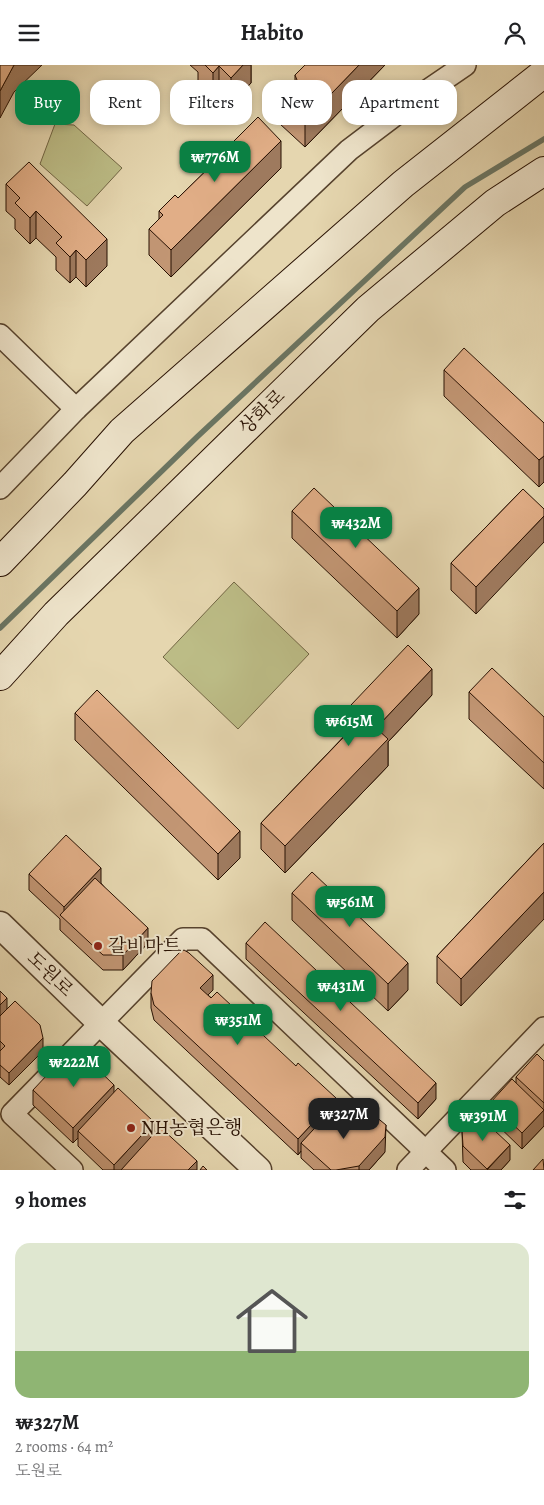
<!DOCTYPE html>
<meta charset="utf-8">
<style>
body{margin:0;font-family:Alegreya,"Noto Serif KR",serif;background:#f6f6f6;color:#202124;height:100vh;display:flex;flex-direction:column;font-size:19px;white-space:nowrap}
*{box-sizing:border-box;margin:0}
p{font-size:16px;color:#757577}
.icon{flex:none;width:28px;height:28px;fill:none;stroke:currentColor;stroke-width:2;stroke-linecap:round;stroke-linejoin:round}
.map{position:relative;height:1105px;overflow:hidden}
.drawer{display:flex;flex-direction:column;background:#fff;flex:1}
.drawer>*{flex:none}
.top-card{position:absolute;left:15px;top:15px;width:515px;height:45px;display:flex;gap:10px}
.price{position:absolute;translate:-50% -42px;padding:0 11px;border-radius:10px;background:#0b8043;color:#fff;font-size:16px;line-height:32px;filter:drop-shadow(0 1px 2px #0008)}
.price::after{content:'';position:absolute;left:50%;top:30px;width:15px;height:11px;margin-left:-8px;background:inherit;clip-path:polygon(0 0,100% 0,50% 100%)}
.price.active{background:#222;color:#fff}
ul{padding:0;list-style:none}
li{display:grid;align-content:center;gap:10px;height:265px;padding:0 15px}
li+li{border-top:1px solid #e0e0e0}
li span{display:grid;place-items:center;height:155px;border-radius:15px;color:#555}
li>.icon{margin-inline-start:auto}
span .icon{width:90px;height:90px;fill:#fffc;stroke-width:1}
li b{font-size:21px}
h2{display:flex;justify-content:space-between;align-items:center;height:60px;padding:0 15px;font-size:21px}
.pill{padding:0 18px;border-radius:15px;background:#fff;box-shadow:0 2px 8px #0003;font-size:18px;line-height:45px}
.pill.active{background:#0b8043;color:#fff}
header{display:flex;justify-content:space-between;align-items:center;height:65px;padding:0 15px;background:#fff;font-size:22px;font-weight:700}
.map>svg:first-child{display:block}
.green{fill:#bcbc86;stroke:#726644}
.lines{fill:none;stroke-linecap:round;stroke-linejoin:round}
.stream{stroke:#6a7664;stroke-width:5.5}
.minor-casing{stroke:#56422d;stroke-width:24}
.tertiary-casing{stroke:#56422d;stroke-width:29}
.secondary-casing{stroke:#271002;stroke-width:30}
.minor{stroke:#eee4cb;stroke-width:21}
.tertiary{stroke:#eee4cb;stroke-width:26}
.secondary{stroke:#eee4cb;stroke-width:28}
.wall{fill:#c29674;stroke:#271002}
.shaded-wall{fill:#9e7a5e;stroke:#271002}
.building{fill:#e1ae87;stroke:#271002}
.poi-dot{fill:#8f2418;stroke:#eee4cb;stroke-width:2}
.labels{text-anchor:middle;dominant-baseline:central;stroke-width:4;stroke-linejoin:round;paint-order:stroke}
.street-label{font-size:19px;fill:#271002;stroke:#eee4cb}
.poi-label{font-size:19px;fill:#271002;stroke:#eee4cb;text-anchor:start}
</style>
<header><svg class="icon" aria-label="menu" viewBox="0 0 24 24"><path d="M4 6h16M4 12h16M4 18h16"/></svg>Habito<svg class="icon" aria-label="person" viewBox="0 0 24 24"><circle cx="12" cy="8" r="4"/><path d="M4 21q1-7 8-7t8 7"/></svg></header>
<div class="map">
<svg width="544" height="1105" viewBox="0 0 544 1105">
<rect width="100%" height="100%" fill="#e5d6af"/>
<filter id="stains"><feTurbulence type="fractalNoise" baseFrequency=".004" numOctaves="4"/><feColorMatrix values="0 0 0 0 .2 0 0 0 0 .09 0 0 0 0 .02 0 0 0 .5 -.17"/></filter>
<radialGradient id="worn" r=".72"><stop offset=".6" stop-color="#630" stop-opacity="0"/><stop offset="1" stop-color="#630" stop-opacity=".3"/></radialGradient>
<g class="green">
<polygon points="55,59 74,60 122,103 87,141 40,99"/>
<polygon points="234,517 309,589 238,664 163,592"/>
</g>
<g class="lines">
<polyline class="stream" points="0,563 197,372 465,122 544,74"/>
<defs>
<g id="minor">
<polyline points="0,270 76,344"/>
<polyline points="0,423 76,344 349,85 427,26 465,0"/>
<polyline points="72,1105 12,1049 183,874 202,874 445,1105"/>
<polyline points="408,1105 544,963"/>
</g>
<polyline id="tertiary" points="0,860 101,958 258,1105"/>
<g id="secondary">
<polyline points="0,497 75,419 122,366 403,119 544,8"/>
<polyline points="0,611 56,549 368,244 495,138 544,106"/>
</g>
</defs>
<use href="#minor" class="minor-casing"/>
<use href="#tertiary" class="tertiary-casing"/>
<use href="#secondary" class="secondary-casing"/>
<use href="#minor" class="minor"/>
<use href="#tertiary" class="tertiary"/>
<use href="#secondary" class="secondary"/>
</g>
<g class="wall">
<polygon points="190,0 251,0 251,18 231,39 219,28 213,34 198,20 198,7"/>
<polygon points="305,0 385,0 305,82 280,59 280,32 295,17 295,10"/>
<polygon points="229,81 281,103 171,212 149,190 149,164 159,154 159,146 178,133 215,97 215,86"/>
<polygon points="6,119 107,201 86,222 76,212 70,218 56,205 56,192 36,173 30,179 15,164 15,154 6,146"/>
<polygon points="444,305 544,358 544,417 539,422 444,331"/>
<polygon points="523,424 476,549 451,525 451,498"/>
<polygon points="292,446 419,549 397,573 292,473"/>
<polygon points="469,627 544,652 544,724 469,654"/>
<polygon points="432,630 388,677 388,701 285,808 261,784 261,758 351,664 351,640"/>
<polygon points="75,648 240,793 218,815 75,675"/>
<polygon points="544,778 461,941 437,918 437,891"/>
<polygon points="29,809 101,818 148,878 123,905 103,905 60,865 60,854 29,825"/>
<polygon points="292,828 408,925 388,946 292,855"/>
<polygon points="246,878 436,1034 418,1054 246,894"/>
<polygon points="213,925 208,930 336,1040 385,1087 369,1105 314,1105 301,1093 301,1086 298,1090 154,955 151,943 151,928"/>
<polygon points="0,926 7,944 43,986 9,1020 0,1012"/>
<polygon points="544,996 544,1061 522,1084 490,1053 490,1038 516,1018 516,1012"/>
<polygon points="33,1025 114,1027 154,1070 197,1105 103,1105 78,1081 78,1073 73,1078 33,1040"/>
<polygon points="462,1065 510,1095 501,1105 471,1105 463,1097"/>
</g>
<g class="shaded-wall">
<polygon points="14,0 42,0 14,27 0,53 0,26"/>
<polygon points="243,0 251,0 251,18 231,39 231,13"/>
<polygon points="359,0 385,0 305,82 305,56"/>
<polygon points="219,1 219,28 213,34 213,8"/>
<polygon points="281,76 281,103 171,212 171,185"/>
<polygon points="36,146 36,173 30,179 30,153"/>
<polygon points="107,174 107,201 86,222 86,195"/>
<polygon points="76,185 76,212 70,218 70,192"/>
<polygon points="544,391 544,417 539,422 539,395"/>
<polygon points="544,451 544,477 476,549 476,522"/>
<polygon points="419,523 419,549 397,573 397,546"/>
<polygon points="432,604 432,630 388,677 388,701 285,808 285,781 376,663"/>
<polygon points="240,766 240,793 218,815 218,789"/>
<polygon points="101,803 101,818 64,853 64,842"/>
<polygon points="544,827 544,854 461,941 461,914"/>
<polygon points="148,863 148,878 123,905 123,890"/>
<polygon points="408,898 408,925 388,946 388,919"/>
<polygon points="213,910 213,925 200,938 200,923"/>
<polygon points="7,933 7,945 0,953 0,940"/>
<polygon points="43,973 43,986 9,1020 9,1008"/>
<polygon points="436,1018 436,1034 418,1054 418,1038"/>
<polygon points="114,1020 114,1035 78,1066 78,1073 73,1078 73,1063"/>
<polygon points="336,1033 336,1049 301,1078 301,1086 298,1090 298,1074"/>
<polygon points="544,1045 544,1061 522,1084 522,1068"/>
<polygon points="154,1057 154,1073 121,1105 114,1105 114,1100"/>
<polygon points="386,1060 385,1087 369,1105 359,1105 359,1101"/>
<polygon points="510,1080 510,1095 501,1105 487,1105"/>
<polygon points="197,1096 197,1105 188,1105"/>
</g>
<g class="building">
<polygon points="0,0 14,0 0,26"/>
<polygon points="205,0 243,0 231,13 219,1 213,8"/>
<polygon points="305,0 359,0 305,56 280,32 297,15 295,10"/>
<polygon points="258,52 281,76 171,185 149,164 163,150 159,146 175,130 178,133 220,92 215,86 225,77 229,81"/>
<polygon points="29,97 107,174 86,195 76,185 70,192 56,178 62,172 36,146 30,153 15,138 20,133 6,119"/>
<polygon points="464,283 544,358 544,391 539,395 444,305"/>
<polygon points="314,423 419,523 397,546 292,446"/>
<polygon points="523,424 544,444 544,451 476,522 451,498"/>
<polygon points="408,580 432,604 376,663 388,674 285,781 261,758 363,652 351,640"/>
<polygon points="492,603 544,652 544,698 469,627"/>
<polygon points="97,625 240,766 218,789 75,648"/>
<polygon points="66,770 101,803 64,842 29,809"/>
<polygon points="544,778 544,827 461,914 437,891"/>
<polygon points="312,807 408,898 388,919 292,828"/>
<polygon points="95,813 148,863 123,890 103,890 60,850"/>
<polygon points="265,857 436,1018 418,1038 246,878"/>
<polygon points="184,885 189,888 213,910 200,923 211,933 217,927 296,1001 298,998 336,1033 298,1074 154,940 151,928 152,916 180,887"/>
<polygon points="0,926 7,933 0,940"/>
<polygon points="15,936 40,960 43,973 9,1008 0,1000 0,986 5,981 0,976 0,951"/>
<polygon points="537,989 544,996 544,1038 516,1012"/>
<polygon points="83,990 114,1020 73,1063 33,1025 63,993"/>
<polygon points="512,1014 544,1045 522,1068 490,1038"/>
<polygon points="118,1023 154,1057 114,1100 78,1066"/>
<polygon points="336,1040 363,1064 375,1051 386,1060 385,1072 359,1101 336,1105 331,1105 301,1078"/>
<polygon points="477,1049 510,1080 487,1104 463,1081 462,1065"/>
<polygon points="160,1062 197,1096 188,1105 121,1105"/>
<polygon points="543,1094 544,1105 533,1105"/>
<polygon points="203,1101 207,1105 200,1105"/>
</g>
<g class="poi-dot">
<circle cx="98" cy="881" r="5"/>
<circle cx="131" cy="1063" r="5"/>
</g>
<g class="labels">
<g class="street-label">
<text transform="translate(262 347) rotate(-44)">상화로</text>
<text transform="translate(50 909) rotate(44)">도원로</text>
</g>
<g class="poi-label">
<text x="108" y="881">갈비마트</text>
<text x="141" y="1063">NH농협은행</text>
</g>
</g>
<rect width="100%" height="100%" filter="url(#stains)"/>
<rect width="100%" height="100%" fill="url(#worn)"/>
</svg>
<b class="price" style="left:215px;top:118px">₩776M</b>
<b class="price" style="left:356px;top:484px">₩432M</b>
<b class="price" style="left:349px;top:682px">₩615M</b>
<b class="price" style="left:350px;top:863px">₩561M</b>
<b class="price" style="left:341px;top:947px">₩431M</b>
<b class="price" style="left:238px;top:981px">₩351M</b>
<b class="price" style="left:74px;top:1023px">₩222M</b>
<b class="price active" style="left:344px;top:1075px">₩327M</b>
<b class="price" style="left:483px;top:1077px">₩391M</b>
<div class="top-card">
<a class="pill active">Buy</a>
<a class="pill">Rent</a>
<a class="pill">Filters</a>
<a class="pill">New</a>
<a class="pill">Apartment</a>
</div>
</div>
<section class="drawer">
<h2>9 homes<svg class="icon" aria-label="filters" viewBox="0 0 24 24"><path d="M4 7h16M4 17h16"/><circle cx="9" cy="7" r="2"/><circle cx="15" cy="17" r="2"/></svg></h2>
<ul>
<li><span style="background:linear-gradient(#dfe7d0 70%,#8fb573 0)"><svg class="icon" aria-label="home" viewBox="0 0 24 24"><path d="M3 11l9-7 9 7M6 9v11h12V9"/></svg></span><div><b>₩327M</b><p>2 rooms · 64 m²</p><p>도원로</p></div></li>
</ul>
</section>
